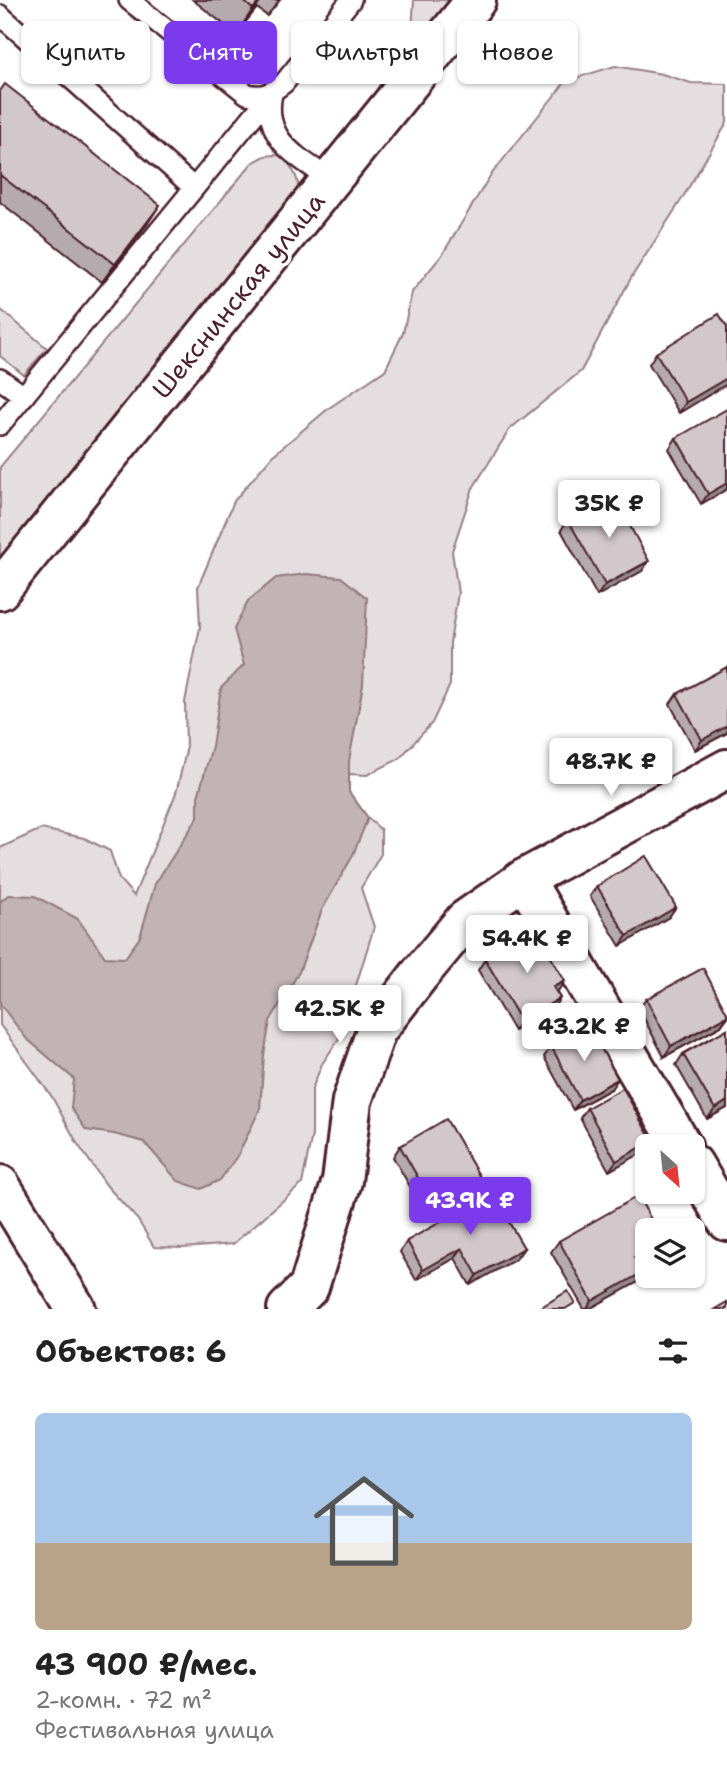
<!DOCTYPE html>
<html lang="ru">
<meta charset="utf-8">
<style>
body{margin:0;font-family:"Shantell Sans",sans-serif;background:#f6f6f6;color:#222;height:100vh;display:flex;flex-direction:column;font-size:26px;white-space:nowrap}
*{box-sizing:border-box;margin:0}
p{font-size:23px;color:#767676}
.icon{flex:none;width:38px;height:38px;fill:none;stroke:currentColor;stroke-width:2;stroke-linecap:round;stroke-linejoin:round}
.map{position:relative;height:1309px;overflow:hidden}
.drawer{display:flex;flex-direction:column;background:#fff;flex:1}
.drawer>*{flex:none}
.banner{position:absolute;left:21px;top:21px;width:686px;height:63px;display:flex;gap:14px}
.needle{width:46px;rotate:153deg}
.controls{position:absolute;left:635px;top:1134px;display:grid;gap:14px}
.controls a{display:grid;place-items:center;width:70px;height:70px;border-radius:10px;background:#fff;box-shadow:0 2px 5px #0004;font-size:35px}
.price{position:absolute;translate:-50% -60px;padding:0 16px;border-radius:7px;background:#fff;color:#222;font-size:23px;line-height:46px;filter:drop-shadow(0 2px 4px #0008)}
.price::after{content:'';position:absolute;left:50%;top:42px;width:21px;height:16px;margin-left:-10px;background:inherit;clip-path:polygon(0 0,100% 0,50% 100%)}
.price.active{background:#7c3aed;color:#fff}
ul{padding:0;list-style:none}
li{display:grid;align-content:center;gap:14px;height:371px;padding:0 35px}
li span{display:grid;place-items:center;height:217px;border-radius:10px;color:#555}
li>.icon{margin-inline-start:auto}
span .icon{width:126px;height:126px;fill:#fffc;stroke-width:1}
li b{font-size:30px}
h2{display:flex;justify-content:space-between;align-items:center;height:84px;padding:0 35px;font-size:30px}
.chip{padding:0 24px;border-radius:10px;background:#fff;box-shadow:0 2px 5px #0004;font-size:24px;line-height:63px}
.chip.active{background:#7c3aed;color:#fff}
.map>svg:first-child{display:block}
.green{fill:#e5dee0;stroke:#987e86;stroke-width:2}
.water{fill:#c1b3b6;stroke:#91787e;stroke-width:2}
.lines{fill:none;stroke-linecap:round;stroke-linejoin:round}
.service-casing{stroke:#4a1f2b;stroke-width:24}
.minor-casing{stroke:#4a1f2b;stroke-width:44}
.tertiary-casing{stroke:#4a1f2b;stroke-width:44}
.service{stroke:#fff;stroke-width:19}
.minor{stroke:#fff;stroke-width:38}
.tertiary{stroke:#fff;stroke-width:38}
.wall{fill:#b5abaf;stroke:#4a1f2b;stroke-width:2}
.shaded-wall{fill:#938b8e;stroke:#4a1f2b;stroke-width:2}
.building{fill:#d2c7cb;stroke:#4a1f2b;stroke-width:2}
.labels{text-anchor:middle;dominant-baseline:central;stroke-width:7;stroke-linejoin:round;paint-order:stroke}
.street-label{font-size:26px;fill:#4a1f2b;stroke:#fff}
</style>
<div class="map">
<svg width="727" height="1309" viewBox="0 0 727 1309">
<rect width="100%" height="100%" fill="#fff"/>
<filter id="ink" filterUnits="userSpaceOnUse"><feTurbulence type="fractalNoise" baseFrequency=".0143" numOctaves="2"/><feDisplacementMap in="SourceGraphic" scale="14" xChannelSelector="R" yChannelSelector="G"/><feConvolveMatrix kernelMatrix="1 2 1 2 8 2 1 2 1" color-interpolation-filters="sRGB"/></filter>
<g filter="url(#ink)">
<g class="green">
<polygon points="414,0 452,0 355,126 412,31"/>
<polygon points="615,66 662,74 691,83 727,84 727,123 680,202 631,278 581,371 510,429 473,488 452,551 458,593 450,643 450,685 432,723 399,759 367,775 349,774 349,792 368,818 381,830 381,854 361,888 374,927 340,1037 322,1064 312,1089 312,1135 302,1184 233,1244 183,1248 154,1247 138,1220 107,1186 77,1143 52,1097 0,1025 0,848 41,829 84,838 110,851 119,879 134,896 176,793 186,751 185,702 200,627 198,587 234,501 272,456 329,408 385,370 403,333 412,292 442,255 490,176 566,81"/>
<path d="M274 155 283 156C294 170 299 178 299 196L0 566V467L252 163 265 156Z"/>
<polygon points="0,309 47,348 24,375 0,356"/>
</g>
<polygon class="water" points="306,574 341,577 367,598 363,685 349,761 349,792 368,818 352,857 322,910 299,972 270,1021 264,1055 260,1109 238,1155 220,1180 201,1189 178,1181 144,1142 114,1134 86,1130 71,1108 74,1079 26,1038 0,1004 0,902 8,895 35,896 78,919 105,957 125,958 140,937 155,884 198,817 198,797 212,746 221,688 244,665 234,629 248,601 276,578"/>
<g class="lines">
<defs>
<g id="service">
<path d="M129 0 247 94C264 98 271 93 284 83L351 0"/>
<polyline points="0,15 194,188"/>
<path d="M272 94C262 140 298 157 331 180"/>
<polyline points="0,379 24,396"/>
<polyline points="0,425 272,93"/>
</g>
<g id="minor">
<polyline points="524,879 682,1146"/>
<polyline points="693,1164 727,1221"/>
<polyline points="0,1185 76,1309"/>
<polyline points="287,1309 309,1287 342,1181 352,1101 376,1031 420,974 465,920 524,879 727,769"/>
</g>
<polyline id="tertiary" points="0,590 476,0"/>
</defs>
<use href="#service" class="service-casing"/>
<use href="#minor" class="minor-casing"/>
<use href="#tertiary" class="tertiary-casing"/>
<use href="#service" class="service"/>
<use href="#minor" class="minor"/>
<use href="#tertiary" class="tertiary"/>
</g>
<g class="wall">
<polygon points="193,0 280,0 267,16 257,8 236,34"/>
<polygon points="0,91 148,223 102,282 0,202"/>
<polygon points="727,327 727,384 679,413 649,364 656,353"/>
<polygon points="676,438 727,489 701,504 669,449"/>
<polygon points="568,520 642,571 597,596 561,530"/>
<polygon points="677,694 727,733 695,750 670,704"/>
<polygon points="597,886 669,917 620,946 590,896"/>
<polygon points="485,959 558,991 556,992 560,998 553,1009 514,1031 478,970"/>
<polygon points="646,999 727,1013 727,1018 721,1026 664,1057 639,1009"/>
<polygon points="727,1029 727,1108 707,1119 676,1065 683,1054"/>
<polygon points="551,1046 611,1089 573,1110 544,1057"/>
<polygon points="587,1108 645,1151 609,1171 580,1118"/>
<polygon points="400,1146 481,1179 474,1189 427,1216 393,1157"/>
<polygon points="407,1241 524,1248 516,1259 470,1285 455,1258 416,1280 400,1252"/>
<polygon points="559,1241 648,1255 636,1261 643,1272 636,1283 589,1309 584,1309 551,1252"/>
</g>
<g class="shaded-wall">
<polygon points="261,0 262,0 236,34 253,9"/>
<polygon points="160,205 148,223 102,282 115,264"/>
<polygon points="727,378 727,384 679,413 686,402"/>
<polygon points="727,483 727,489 701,504 708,494"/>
<polygon points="649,561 642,571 597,596 605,585"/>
<polygon points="727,726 727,733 695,750 702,740"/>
<polygon points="676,907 669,917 620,946 627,936"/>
<polygon points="565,981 558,991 546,998 553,987"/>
<polygon points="560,998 553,1009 514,1031 521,1021"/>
<polygon points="727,1016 721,1026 664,1057 671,1046"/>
<polygon points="618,1079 611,1089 573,1110 580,1100"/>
<polygon points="727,1101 727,1108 707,1119 715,1109"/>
<polygon points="652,1141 645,1151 609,1171 616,1161"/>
<polygon points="481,1179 474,1189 427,1216 434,1206"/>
<polygon points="462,1248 455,1258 416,1280 423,1270"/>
<polygon points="524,1248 516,1259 470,1285 477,1275"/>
<polygon points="648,1249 648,1255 626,1267 634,1257"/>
<polygon points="643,1272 636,1283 589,1309 587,1309 592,1301"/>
</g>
<g class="building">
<polygon points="242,0 261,0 253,9"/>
<polygon points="5,84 160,205 115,264 0,175 0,91"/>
<polygon points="719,314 727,327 727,378 686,402 656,353"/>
<polygon points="727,409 727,483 708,494 676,438"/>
<polygon points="613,495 649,561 605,585 568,520"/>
<polygon points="727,667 727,726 702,740 677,694"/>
<polygon points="646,856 676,907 627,936 597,886"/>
<polygon points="535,930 565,981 553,987 560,998 521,1021 485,959"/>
<polygon points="703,968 727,1013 727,1016 671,1046 646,999"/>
<polygon points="589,1026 618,1079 580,1100 551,1046"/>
<polygon points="727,1029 727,1101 715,1109 683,1054"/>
<polygon points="623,1088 652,1141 616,1161 587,1108"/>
<polygon points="446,1119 481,1179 434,1206 400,1146"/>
<polygon points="492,1193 524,1248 477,1275 462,1248 423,1270 407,1241"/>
<polygon points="638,1196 657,1230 648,1230 648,1249 634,1257 643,1272 592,1301 559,1241"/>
<polygon points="568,1291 575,1303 565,1309 538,1309"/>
<polygon points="727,1302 727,1309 715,1309"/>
</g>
</g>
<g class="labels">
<g class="street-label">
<text transform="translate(238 295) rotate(-51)">Шекснинская улица</text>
</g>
</g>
</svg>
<div class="controls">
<a><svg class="needle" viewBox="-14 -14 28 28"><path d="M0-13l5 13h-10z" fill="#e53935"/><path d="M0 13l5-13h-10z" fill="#767676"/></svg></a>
<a><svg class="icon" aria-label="layers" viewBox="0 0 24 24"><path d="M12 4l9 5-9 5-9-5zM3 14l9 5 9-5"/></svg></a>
</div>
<b class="price" style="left:609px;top:540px">35K ₽</b>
<b class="price" style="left:611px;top:798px">48.7K ₽</b>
<b class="price" style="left:527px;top:975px">54.4K ₽</b>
<b class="price" style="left:340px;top:1045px">42.5K ₽</b>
<b class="price" style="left:584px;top:1063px">43.2K ₽</b>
<b class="price active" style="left:470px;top:1237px">43.9K ₽</b>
<div class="banner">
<a class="chip">Купить</a>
<a class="chip active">Снять</a>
<a class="chip">Фильтры</a>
<a class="chip">Новое</a>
</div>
</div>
<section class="drawer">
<h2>Объектов: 6<svg class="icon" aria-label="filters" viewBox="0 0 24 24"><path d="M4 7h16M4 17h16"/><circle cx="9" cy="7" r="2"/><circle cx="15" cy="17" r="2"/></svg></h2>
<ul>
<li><span style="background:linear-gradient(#a9c7e8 60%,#b9a48a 0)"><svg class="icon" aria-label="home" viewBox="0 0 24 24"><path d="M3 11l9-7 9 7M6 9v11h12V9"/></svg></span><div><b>43 900 ₽/мес.</b><p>2-комн. · 72 m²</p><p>Фестивальная улица</p></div></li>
</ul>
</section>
